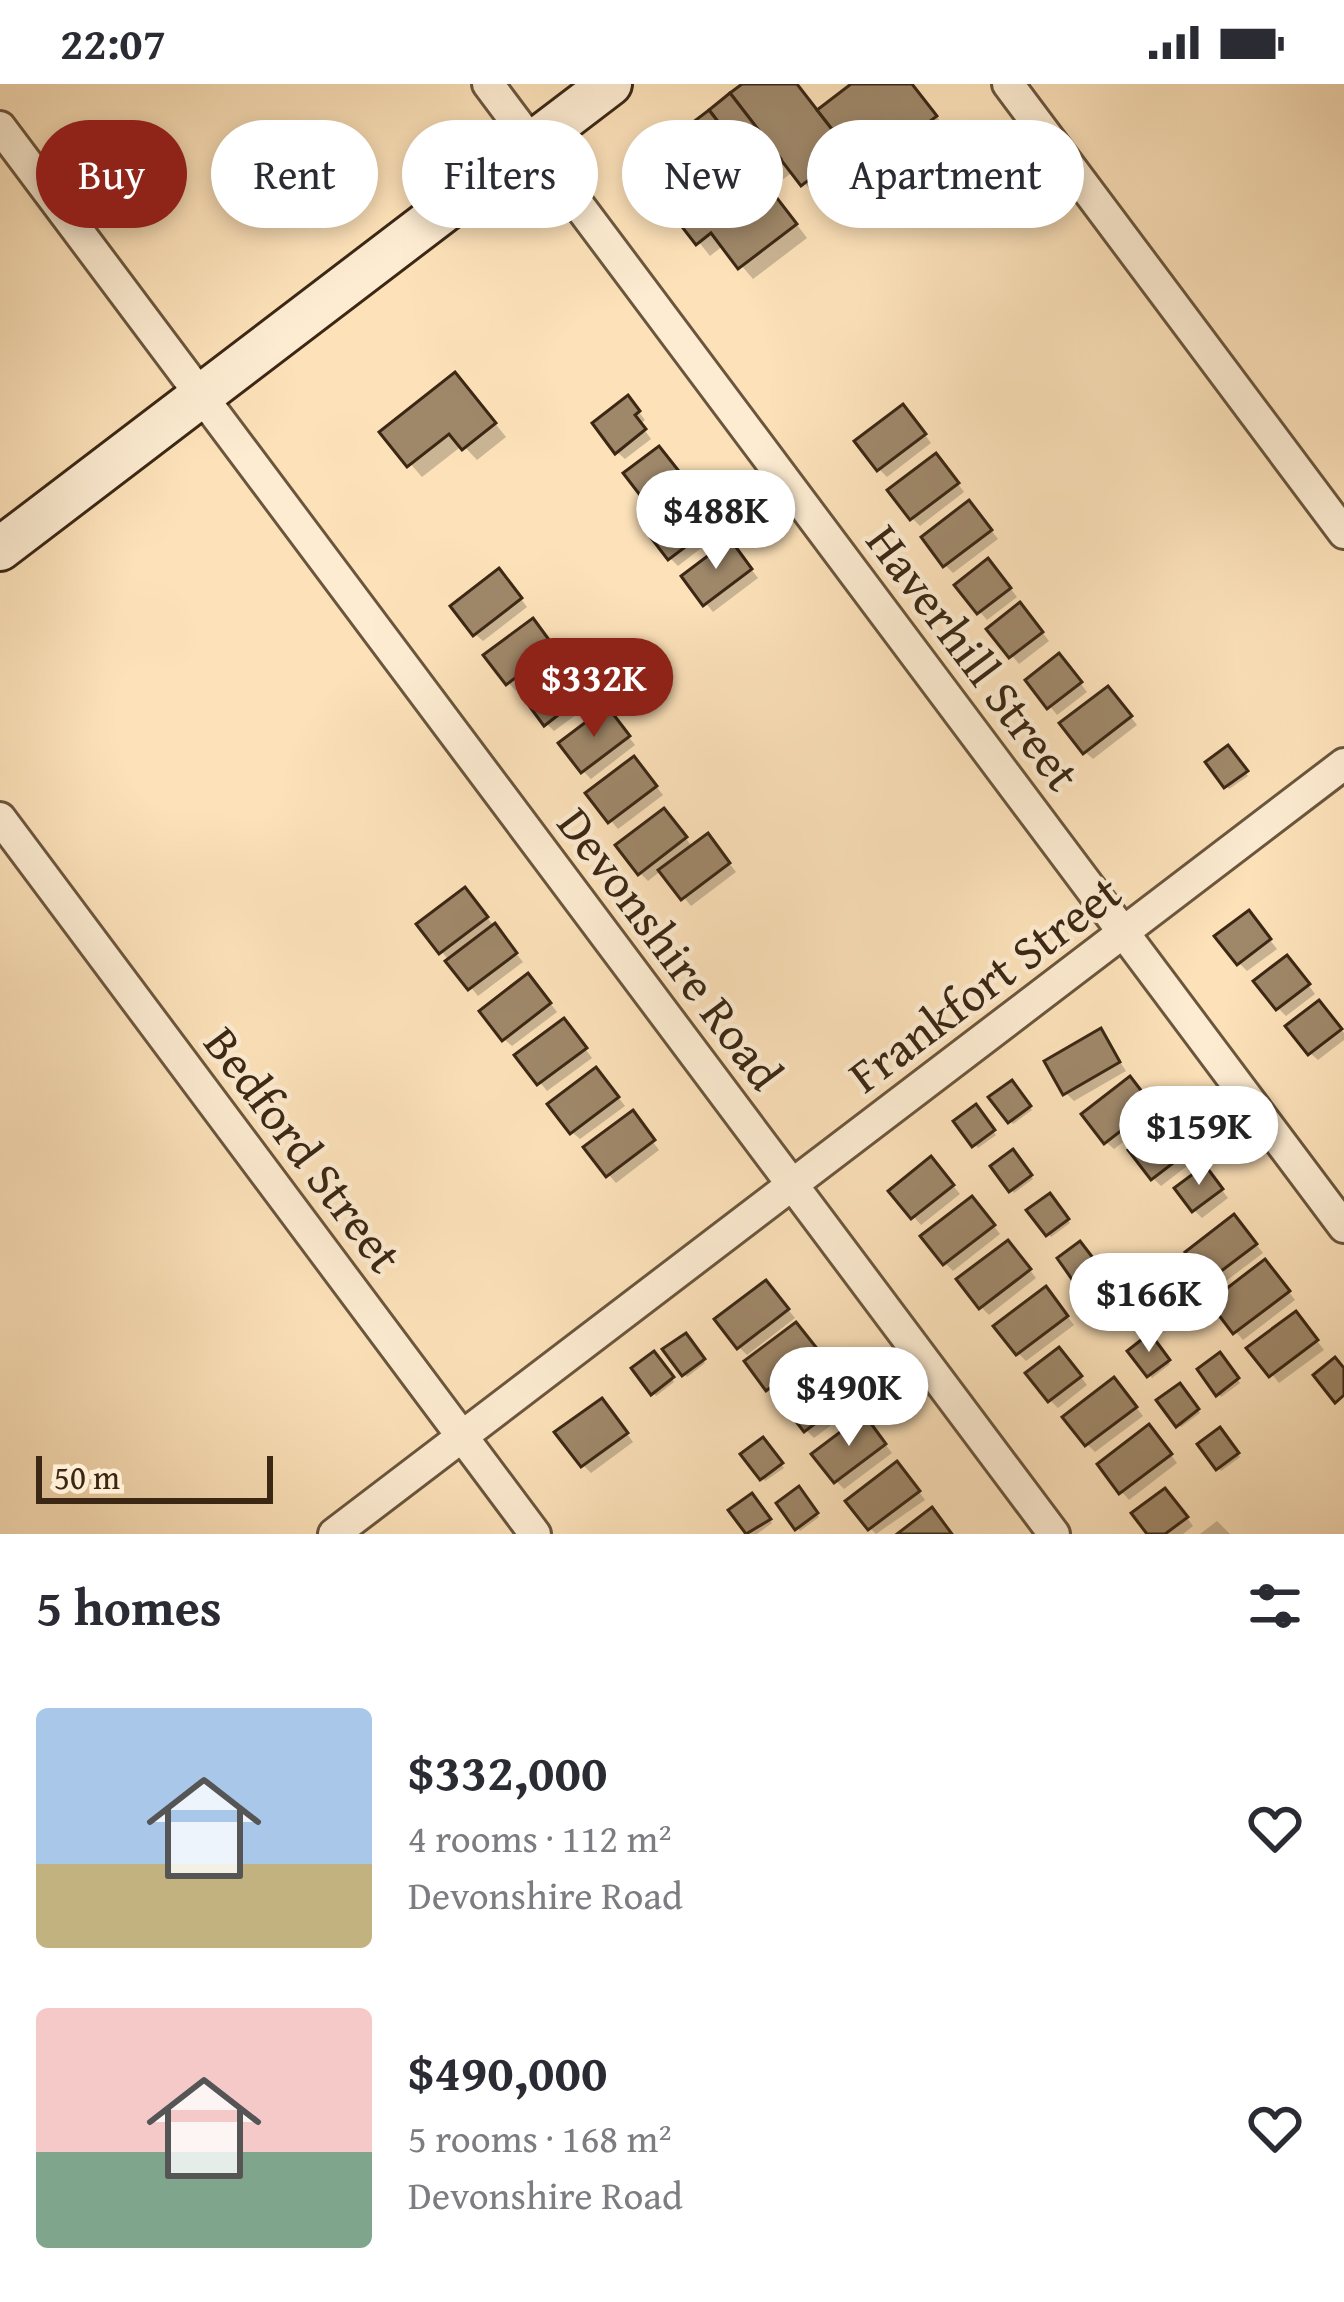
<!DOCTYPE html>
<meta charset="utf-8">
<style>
body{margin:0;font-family:"Gentium Book Plus",serif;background:#f7f7f7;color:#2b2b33;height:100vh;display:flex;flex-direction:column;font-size:45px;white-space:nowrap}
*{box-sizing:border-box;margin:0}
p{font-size:39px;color:#7c7c81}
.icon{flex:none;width:66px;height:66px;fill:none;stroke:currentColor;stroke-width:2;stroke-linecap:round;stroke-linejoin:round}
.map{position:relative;height:1450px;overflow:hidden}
.side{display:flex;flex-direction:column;background:#fff;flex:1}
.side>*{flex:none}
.guide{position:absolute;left:36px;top:36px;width:1272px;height:108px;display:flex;gap:24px}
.scale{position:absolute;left:36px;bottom:30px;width:237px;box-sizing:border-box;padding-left:12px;border:6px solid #3b2714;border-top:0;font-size:33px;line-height:42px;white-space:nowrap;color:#3b2714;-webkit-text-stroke:9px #fdecd2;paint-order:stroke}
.price{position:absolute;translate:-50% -102px;padding:0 27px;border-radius:42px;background:#fff;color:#222;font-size:39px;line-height:78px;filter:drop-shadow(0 3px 6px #0008)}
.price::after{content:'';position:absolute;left:50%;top:72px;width:36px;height:27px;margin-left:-18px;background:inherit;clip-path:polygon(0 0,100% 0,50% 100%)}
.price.on{background:#8f2418;color:#fff}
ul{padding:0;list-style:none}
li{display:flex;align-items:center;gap:36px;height:300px;padding:0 36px}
li span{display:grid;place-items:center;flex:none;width:336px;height:240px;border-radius:12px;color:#555}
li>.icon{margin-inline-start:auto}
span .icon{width:144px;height:144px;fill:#fffc;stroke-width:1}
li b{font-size:51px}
h2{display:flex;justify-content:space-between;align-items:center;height:144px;padding:0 36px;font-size:51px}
.pill{padding:0 42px;border-radius:54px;background:#fff;box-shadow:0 6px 18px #0003;font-size:42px;line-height:108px}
.pill.on{background:#8f2418;color:#fff}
.status{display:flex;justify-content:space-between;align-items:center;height:84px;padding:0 60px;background:#fff;direction:ltr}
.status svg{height:33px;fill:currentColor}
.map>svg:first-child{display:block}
.shadow{fill:#0003}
.building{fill:#9f886a;stroke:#3b2714;stroke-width:3}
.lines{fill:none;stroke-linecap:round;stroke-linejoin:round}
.minor-casing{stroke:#6b563d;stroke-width:36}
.secondary-casing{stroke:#3b2714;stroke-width:48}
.minor{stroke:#fdecd2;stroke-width:30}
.secondary{stroke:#fdecd2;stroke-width:42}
.labels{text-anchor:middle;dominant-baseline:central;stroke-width:9;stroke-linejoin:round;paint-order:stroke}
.street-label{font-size:48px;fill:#3b2714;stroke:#fdecd2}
</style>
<div class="status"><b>22:07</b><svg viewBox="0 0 49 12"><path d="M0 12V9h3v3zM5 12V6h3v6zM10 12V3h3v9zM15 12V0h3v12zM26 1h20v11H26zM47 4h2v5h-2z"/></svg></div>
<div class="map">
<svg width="1344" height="1450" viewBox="0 0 1344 1450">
<rect width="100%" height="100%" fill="#fce1b9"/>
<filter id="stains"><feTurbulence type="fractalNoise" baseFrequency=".00167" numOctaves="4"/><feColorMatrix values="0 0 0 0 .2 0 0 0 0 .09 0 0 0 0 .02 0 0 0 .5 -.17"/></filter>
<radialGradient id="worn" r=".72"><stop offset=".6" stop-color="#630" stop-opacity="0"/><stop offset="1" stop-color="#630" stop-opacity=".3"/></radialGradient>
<g class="shadow">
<polygon points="747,0 796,0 818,28 856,0 912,0 947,46 878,97 854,70 822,94 829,102 816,112 794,87 770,105 807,154 753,195 724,161 710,172 639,83"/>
<polygon points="467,304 506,353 477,376 463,361 422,393 383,348"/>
<polygon points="635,323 645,336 640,340 651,355 625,375 617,368"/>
<polygon points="911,332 931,359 887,393 879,385"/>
<polygon points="666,373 687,401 656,425 627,390"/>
<polygon points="944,381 964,408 920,442 912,434"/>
<polygon points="702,421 722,448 678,482 670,474"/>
<polygon points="977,428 998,455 953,489 945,481"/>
<polygon points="737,467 758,494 713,528 685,493"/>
<polygon points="996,486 1017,513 987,536 958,502"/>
<polygon points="507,496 527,523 483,557 475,550"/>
<polygon points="1028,530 1049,557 1019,580 990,546"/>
<polygon points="540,545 561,573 516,607 509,599"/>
<polygon points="1066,580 1087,608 1057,631 1029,596"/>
<polygon points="578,587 599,614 554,647 547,640"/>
<polygon points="1116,614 1137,641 1093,675 1085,668"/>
<polygon points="614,634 635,661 591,695 583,687"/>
<polygon points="1228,665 1248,692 1229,705 1209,679"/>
<polygon points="642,684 663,711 618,745 589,710"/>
<polygon points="672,735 693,764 715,761 736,788 691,822 662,786 648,797 640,789"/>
<polygon points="472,815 523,878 478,912 420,841"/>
<polygon points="1256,838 1277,865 1247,887 1239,879"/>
<polygon points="1295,883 1315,910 1286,932 1278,924"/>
<polygon points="536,901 557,928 512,962 504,955"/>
<polygon points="1327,927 1344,949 1344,956 1318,976 1310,969"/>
<polygon points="571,946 592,974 547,1007 519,972"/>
<polygon points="1100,948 1126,987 1074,1017 1066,1009"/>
<polygon points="604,995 625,1022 580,1055 572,1048"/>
<polygon points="1011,1000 1032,1026 1013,1040 992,1013"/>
<polygon points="1137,1004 1158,1031 1114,1065 1106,1058"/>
<polygon points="976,1024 996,1051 978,1064 957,1037"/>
<polygon points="635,1034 659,1066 616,1099 609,1091"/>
<polygon points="1170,1051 1191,1079 1161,1102 1153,1094"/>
<polygon points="1013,1069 1033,1095 1014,1109 994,1083"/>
<polygon points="938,1084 960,1110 921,1141 892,1108"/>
<polygon points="1212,1093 1228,1114 1202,1134 1194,1126"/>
<polygon points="1049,1113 1070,1139 1051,1153 1031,1127"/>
<polygon points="980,1124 1000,1150 953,1187 945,1179"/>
<polygon points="1242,1142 1263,1169 1218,1203 1189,1168"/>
<polygon points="1080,1161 1100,1187 1081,1201 1061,1175"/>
<polygon points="1016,1168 1036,1194 989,1231 981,1223"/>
<polygon points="1273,1187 1295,1216 1243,1256 1236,1248"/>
<polygon points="774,1208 795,1234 747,1271 739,1263"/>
<polygon points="1053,1214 1074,1241 1026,1277 1018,1269"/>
<polygon points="1303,1238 1324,1266 1279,1299 1251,1264"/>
<polygon points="804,1249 824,1276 776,1313 769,1305"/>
<polygon points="685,1253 705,1279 687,1293 666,1266"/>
<polygon points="1150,1253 1170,1280 1152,1294 1131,1267"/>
<polygon points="654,1271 674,1298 656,1312 635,1285"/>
<polygon points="1220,1272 1240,1299 1221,1313 1201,1286"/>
<polygon points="1067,1274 1087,1301 1058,1324 1050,1316"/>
<polygon points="841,1290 862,1318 814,1354 806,1346"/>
<polygon points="1179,1303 1200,1329 1181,1343 1161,1317"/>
<polygon points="1122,1305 1143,1332 1095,1368 1087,1360"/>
<polygon points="609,1325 633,1358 591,1389 583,1381"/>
<polygon points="871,1342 892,1369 844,1405 836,1397"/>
<polygon points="1220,1346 1240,1373 1221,1387 1201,1361"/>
<polygon points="1157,1352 1177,1379 1129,1416 1122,1408"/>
<polygon points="763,1357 784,1384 765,1397 745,1370"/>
<polygon points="905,1389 925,1416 876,1450 870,1444"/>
<polygon points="799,1406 819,1433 800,1447 780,1420"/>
<polygon points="751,1413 772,1439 757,1450 750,1450 733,1426"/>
<polygon points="1173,1415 1193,1442 1183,1450 1151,1450 1135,1430"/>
<polygon points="1217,1437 1230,1450 1200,1450"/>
</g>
<g class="building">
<polygon points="742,0 797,0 842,58 812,80 819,88 801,102 730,9"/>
<polygon points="851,0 912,0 937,32 864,86 817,26"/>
<polygon points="730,9 781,75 760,92 709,26"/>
<polygon points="709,26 797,140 738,185 711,149 696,161 635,82"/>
<polygon points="455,288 496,339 462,366 449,350 407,383 379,348"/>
<polygon points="628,311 640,327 635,331 646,345 615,370 592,339"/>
<polygon points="903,320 926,350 877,387 854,357"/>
<polygon points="659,362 682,391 646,419 623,389"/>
<polygon points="936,369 959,399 910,436 887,406"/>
<polygon points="694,409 717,439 668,476 645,446"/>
<polygon points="969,416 992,446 943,483 921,453"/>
<polygon points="730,455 752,485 703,522 681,492"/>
<polygon points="988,474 1011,504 977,530 954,501"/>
<polygon points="499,484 522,514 473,552 450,522"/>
<polygon points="1020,518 1043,548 1009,574 986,545"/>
<polygon points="533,534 555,564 506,601 483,571"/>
<polygon points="1059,569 1082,598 1047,625 1025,596"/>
<polygon points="570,575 593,604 544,642 522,612"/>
<polygon points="1108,602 1132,632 1083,670 1059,639"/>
<polygon points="607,622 630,652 581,689 558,659"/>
<polygon points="1228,661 1248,687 1224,704 1205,678"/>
<polygon points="634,672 657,702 608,739 585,709"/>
<polygon points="664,724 687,753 638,791 615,761"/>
<polygon points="708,749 730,779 681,816 658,786"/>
<polygon points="465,803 488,833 439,870 416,840"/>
<polygon points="1249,826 1271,855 1237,881 1214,852"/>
<polygon points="495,839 517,869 468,906 445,877"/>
<polygon points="1287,871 1310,900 1276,926 1253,897"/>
<polygon points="528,889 551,919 502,957 479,927"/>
<polygon points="1319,916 1342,945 1308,971 1285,942"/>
<polygon points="564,934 587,964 537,1001 514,971"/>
<polygon points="1101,944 1120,978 1063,1011 1044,977"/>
<polygon points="596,983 619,1013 570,1050 547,1020"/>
<polygon points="1130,992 1153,1022 1104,1060 1081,1030"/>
<polygon points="1012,996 1031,1022 1008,1039 988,1013"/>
<polygon points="976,1020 995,1046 972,1063 953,1037"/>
<polygon points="633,1026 655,1056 606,1093 583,1063"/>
<polygon points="1163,1040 1185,1070 1151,1096 1128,1066"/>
<polygon points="1013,1065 1032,1091 1009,1108 990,1082"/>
<polygon points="931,1072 954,1101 911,1135 888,1107"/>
<polygon points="1205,1081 1223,1105 1192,1128 1174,1104"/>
<polygon points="1050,1109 1069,1135 1046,1152 1026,1126"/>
<polygon points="972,1112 995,1141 943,1181 920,1152"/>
<polygon points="1234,1130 1257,1160 1208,1197 1185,1168"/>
<polygon points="1008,1156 1031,1185 979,1225 956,1195"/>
<polygon points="1080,1157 1100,1183 1076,1201 1057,1174"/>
<polygon points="1265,1175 1290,1207 1233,1250 1209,1218"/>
<polygon points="766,1196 789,1225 737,1265 714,1235"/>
<polygon points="1046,1202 1068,1232 1016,1271 993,1242"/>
<polygon points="1296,1227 1318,1256 1269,1293 1246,1264"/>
<polygon points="796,1238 819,1267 766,1307 744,1277"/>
<polygon points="686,1249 705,1275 682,1292 662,1265"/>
<polygon points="1150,1249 1170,1276 1147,1293 1127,1267"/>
<polygon points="1059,1263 1082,1292 1048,1318 1025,1289"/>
<polygon points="654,1267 674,1293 651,1311 631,1284"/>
<polygon points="1220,1268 1239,1294 1216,1312 1197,1285"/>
<polygon points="1335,1273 1344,1284 1344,1311 1335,1319 1313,1291"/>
<polygon points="834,1279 856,1309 804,1348 781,1318"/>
<polygon points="1114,1293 1137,1323 1085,1362 1062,1333"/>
<polygon points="1180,1299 1199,1325 1176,1343 1156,1316"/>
<polygon points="602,1314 628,1349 581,1383 554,1348"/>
<polygon points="864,1330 886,1360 834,1399 811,1370"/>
<polygon points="1149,1340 1172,1370 1119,1410 1097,1380"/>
<polygon points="1220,1343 1239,1369 1216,1386 1197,1360"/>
<polygon points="763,1353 783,1379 760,1396 740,1370"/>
<polygon points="897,1377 920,1407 868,1446 845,1417"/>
<polygon points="799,1402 818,1429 795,1446 776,1419"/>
<polygon points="1165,1404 1188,1433 1165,1450 1147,1450 1131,1429"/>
<polygon points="752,1409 771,1435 746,1450 728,1426"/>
<polygon points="932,1423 952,1450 897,1450"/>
</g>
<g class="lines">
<defs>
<g id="minor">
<polyline points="488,0 1344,1143"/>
<polyline points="1008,0 1344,449"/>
<polyline points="0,43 1054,1450"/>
<polyline points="0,734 535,1450"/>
<polyline points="334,1450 1344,680"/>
</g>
<polyline id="secondary" points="0,465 610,0"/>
</defs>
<use href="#minor" class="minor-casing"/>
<use href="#secondary" class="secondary-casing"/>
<use href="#minor" class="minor"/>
<use href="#secondary" class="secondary"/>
</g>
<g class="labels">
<g class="street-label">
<text transform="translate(974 573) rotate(53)">Haverhill Street</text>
<text transform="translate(671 864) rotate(53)">Devonshire Road</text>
<text transform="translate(984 899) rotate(-37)">Frankfort Street</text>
<text transform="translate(304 1065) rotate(53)">Bedford Street</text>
</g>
</g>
<rect width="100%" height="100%" filter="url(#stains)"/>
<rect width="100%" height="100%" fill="url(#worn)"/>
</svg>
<div class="scale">50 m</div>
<b class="price" style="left:716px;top:488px">$488K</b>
<b class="price on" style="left:594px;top:656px">$332K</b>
<b class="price" style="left:1199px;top:1104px">$159K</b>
<b class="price" style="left:1149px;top:1271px">$166K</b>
<b class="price" style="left:849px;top:1365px">$490K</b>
<div class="guide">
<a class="pill on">Buy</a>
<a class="pill">Rent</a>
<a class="pill">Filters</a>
<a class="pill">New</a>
<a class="pill">Apartment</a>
</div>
</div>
<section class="side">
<h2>5 homes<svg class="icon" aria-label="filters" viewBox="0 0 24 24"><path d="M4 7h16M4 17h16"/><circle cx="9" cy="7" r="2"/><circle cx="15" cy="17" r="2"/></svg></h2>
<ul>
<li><span style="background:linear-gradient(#a9c7e8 65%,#c2b280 0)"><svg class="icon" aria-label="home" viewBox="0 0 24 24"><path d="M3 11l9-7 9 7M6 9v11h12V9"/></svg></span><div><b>$332,000</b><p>4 rooms · 112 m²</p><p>Devonshire Road</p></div><svg class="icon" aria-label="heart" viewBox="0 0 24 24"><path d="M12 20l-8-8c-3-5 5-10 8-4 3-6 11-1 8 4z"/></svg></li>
<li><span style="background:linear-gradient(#f6c9c9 60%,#7fa58c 0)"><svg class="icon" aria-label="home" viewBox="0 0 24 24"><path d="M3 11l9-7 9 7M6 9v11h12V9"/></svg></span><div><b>$490,000</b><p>5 rooms · 168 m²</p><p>Devonshire Road</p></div><svg class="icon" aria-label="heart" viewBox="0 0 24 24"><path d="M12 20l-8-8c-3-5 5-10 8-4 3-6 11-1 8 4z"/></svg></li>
</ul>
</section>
